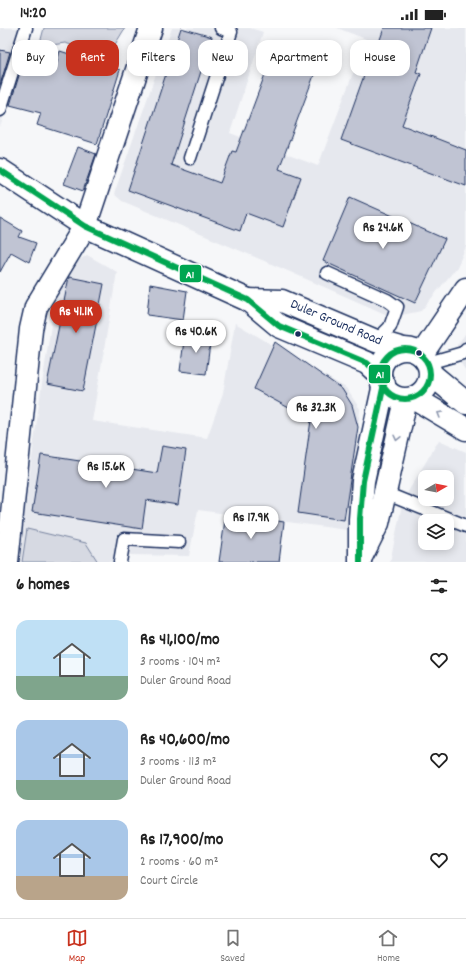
<!DOCTYPE html>
<meta charset="utf-8">
<style>
body{margin:0;font-family:Dekko,sans-serif;background:#f6f6f6;color:#222;height:100vh;display:flex;flex-direction:column;font-size:15px;white-space:nowrap}
*{box-sizing:border-box;margin:0}
p{font-size:13px;color:#767676}
.icon{flex:none;width:22px;height:22px;fill:none;stroke:currentColor;stroke-width:2;stroke-linecap:round;stroke-linejoin:round}
.map{position:relative;height:534px;overflow:hidden}
.drawer{display:flex;flex-direction:column;background:#fff;flex:1}
.drawer>*{flex:none}
.banner{position:absolute;left:12px;top:12px;width:442px;height:36px;display:flex;gap:8px}
.needle{width:26px;rotate:81deg}
.buttons{position:absolute;left:418px;top:442px;display:grid;gap:8px}
.buttons a{display:grid;place-items:center;width:36px;height:36px;border-radius:8px;background:#fff;box-shadow:0 2px 10px #0003;font-size:20px}
.price{position:absolute;translate:-50% -34px;padding:0 9px;border-radius:14px;background:#fff;color:#222;font-size:13px;line-height:26px;filter:drop-shadow(0 1px 2px #0008)}
.price::after{content:'';position:absolute;left:50%;top:24px;width:12px;height:9px;margin-left:-6px;background:inherit;clip-path:polygon(0 0,100% 0,50% 100%)}
.price.current{background:#c8321e;color:#fff}
ul{padding:0;list-style:none}
li{display:flex;align-items:center;gap:12px;height:100px;padding:0 16px}
li span{display:grid;place-items:center;flex:none;width:112px;height:80px;border-radius:12px;color:#555}
li>.icon{margin-inline-start:auto}
span .icon{width:48px;height:48px;fill:#fffc;stroke-width:1}
li b{font-size:17px}
h2{display:flex;justify-content:space-between;align-items:center;height:48px;padding:0 16px;font-size:17px}
.chip{padding:0 14px;border-radius:12px;background:#fff;box-shadow:0 2px 10px #0003;font-size:14px;line-height:36px}
.chip.current{background:#c8321e;color:#fff}
.status{display:flex;justify-content:space-between;align-items:center;height:28px;padding:0 20px;background:#fff;direction:ltr}
.status svg{height:11px;fill:currentColor}
.tab-bar{display:flex;justify-content:space-around;align-items:center;height:56px;border-top:1px solid #e0e0e0;background:#fff;font-size:11px;color:#767676}
.tab-bar a{display:grid;justify-items:center;gap:2px}
.tab-bar .current{color:#c8321e}
.map>svg:first-child{display:block}
.built{fill:#e6e8ee;fill-rule:evenodd}
.green{fill:#d6d9e2;stroke:#7884a0}
.building{fill:#c0c4d3;stroke:#1b2f5e}
.lines{fill:none;stroke-linecap:round;stroke-linejoin:round}
.service-casing{stroke:#1b2f5e;stroke-width:15}
.minor-casing{stroke:#1b2f5e;stroke-width:25}
.tertiary-casing{stroke:#1b2f5e;stroke-width:25}
.secondary-casing{stroke:#1b2f5e;stroke-width:25}
.primary-casing{stroke:#1b2f5e;stroke-width:25}
.service{stroke:#fff;stroke-width:12}
.minor{stroke:#fff;stroke-width:22}
.tertiary{stroke:#fff;stroke-width:22}
.secondary{stroke:#fff;stroke-width:22}
.primary{stroke:#fff;stroke-width:22}
.bus-1-casing{stroke:#fff;stroke-width:9}
.bus-1{stroke:#00a651;stroke-width:6}
.oneway{stroke:#8d97ae}
.bus-dot{fill:#1b2f5e;stroke:#fff;stroke-width:1.5}
.labels{text-anchor:middle;dominant-baseline:central;stroke-width:3.5;stroke-linejoin:round;paint-order:stroke}
.street-label{font-size:14px;fill:#1b2f5e;stroke:#fff}
.line-badge{stroke:#fff;stroke-width:1.5}
.badge-label{font-size:11px;text-anchor:middle;font-weight:bold;fill:#fff}
</style>
<div class="status"><b>14:20</b><svg viewBox="0 0 49 12"><path d="M0 12V9h3v3zM5 12V6h3v6zM10 12V3h3v9zM15 12V0h3v12zM26 1h20v11H26zM47 4h2v5h-2z"/></svg></div>
<div class="map">
<svg width="466" height="534" viewBox="0 0 466 534">
<rect width="100%" height="100%" fill="#f6f7f9"/>
<filter id="ink" filterUnits="userSpaceOnUse"><feTurbulence type="fractalNoise" baseFrequency=".025" numOctaves="2"/><feDisplacementMap in="SourceGraphic" scale="8" xChannelSelector="R" yChannelSelector="G"/><feConvolveMatrix kernelMatrix="1 2 1 2 8 2 1 2 1" color-interpolation-filters="sRGB"/></filter>
<g filter="url(#ink)">
<g class="built">
<polygon points="0,0 32,0 0,99"/>
<polygon points="172,0 250,0 263,4 230,105 318,138 366,11 337,0 466,0 466,219 457,239 421,283 392,289 288,243 122,173 114,166"/>
<polygon points="87,227 117,244 92,393 207,410 223,365 235,295 346,360 360,381 347,502 198,482 189,528 128,527 126,534 18,534 39,376 59,245"/>
<polygon points="466,305 466,343 455,327 457,317"/>
<path d="M439 412 466 424V534H390L403 472ZM425 449H447V471H425ZM425 493H447V515H425Z"/>
</g>
<g class="green">
<polygon points="44,0 125,0 108,28 65,15 39,19"/>
<polygon points="27,501 86,515 98,534 22,534"/>
</g>
<g class="building">
<polygon points="181,0 212,9 171,137 220,155 232,123 236,124 276,17 319,34 279,141 301,149 283,199 246,185 240,203 128,162"/>
<polygon points="384,0 431,0 416,44 421,46 402,97 466,122 466,158 341,112 371,28 374,29"/>
<polygon points="0,22 10,24 0,57"/>
<polygon points="60,23 120,42 97,116 37,97 41,85 10,77 25,28 56,37"/>
<polygon points="78,119 96,126 83,163 64,156"/>
<polygon points="350,169 445,211 415,275 323,233"/>
<polygon points="0,190 22,203 19,209 36,215 29,234 11,224 0,244"/>
<polygon points="69,249 104,256 83,363 47,356"/>
<polygon points="150,256 187,263 183,292 147,287"/>
<polygon points="185,305 211,308 206,346 180,343"/>
<polygon points="275,314 342,361 352,377 358,399 344,492 298,485 311,392 254,361"/>
<polygon points="162,418 186,422 178,477 146,472 142,501 32,484 41,427 157,445"/>
<polygon points="226,485 284,494 279,534 219,534"/>
</g>
<g class="lines">
<defs>
<g id="service">
<polyline points="0,82 26,0"/>
<polyline points="190,130 231,4 221,0"/>
<polyline points="327,245 387,272 397,279 390,299 376,313"/>
<polyline points="428,335 463,325 466,321"/>
<polyline points="385,465 466,498"/>
<polyline points="120,534 124,511 179,514"/>
</g>
<polyline id="minor" points="7,534 31,301 36,279 85,198 151,0"/>
<polyline id="tertiary" points="422,326 466,261"/>
<g id="secondary">
<polyline points="362,527 378,495 406,372"/>
<polyline points="360,534 360,491 363,453 384,356"/>
</g>
<g id="primary">
<polyline points="0,142 85,198 248,272 279,298 367,335 380,347"/>
<polyline points="248,272 282,273 376,313 400,320"/>
<circle cx="405" cy="346" r="25"/>
<polyline points="431,346 466,375"/>
<polyline points="414,370 466,401"/>
</g>
</defs>
<use href="#service" class="service-casing"/>
<use href="#minor" class="minor-casing"/>
<use href="#tertiary" class="tertiary-casing"/>
<use href="#secondary" class="secondary-casing"/>
<use href="#primary" class="primary-casing"/>
<use href="#service" class="service"/>
<use href="#minor" class="minor"/>
<use href="#tertiary" class="tertiary"/>
<use href="#secondary" class="secondary"/>
<use href="#primary" class="primary"/>
<defs>
<g id="bus-1">
<polyline points="0,142 85,198 248,272 279,298 367,335 380,347"/>
<circle cx="405" cy="346" r="25"/>
<polyline points="360,534 360,491 363,453 384,356"/>
</g>
</defs>
<use href="#bus-1" class="bus-1-casing"/>
<use href="#bus-1" class="bus-1"/>
</g>
<defs><path id="oneway-chevron" d="M-2-3.5L2.5 0L-2 3.5" fill="none" stroke-width="1.6" stroke-linecap="round" stroke-linejoin="round"/></defs>
<g class="oneway">
<use href="#oneway-chevron" transform="translate(440 386) rotate(-149)"/>
<use href="#oneway-chevron" transform="translate(397 410) rotate(103)"/>
</g>
</g>
<g class="bus-dot">
<circle cx="298" cy="306" r="3.5"/>
<circle cx="419" cy="325" r="3.5"/>
</g>
<g class="labels">
<g class="street-label">
<text transform="translate(336 295) rotate(23)">Duler Ground Road</text>
</g>
</g>
<g class="line-badge">
<rect x="179" y="236" width="23" height="19" rx="4" fill="#00a651"/>
<rect x="368" y="336" width="23" height="20" rx="4" fill="#00a651"/>
</g>
<g class="badge-label">
<text x="190" y="250">A1</text>
<text x="380" y="350">A1</text>
</g>
</svg>
<div class="buttons">
<a><svg class="needle" viewBox="-14 -14 28 28"><path d="M0-13l5 13h-10z" fill="#e53935"/><path d="M0 13l5-13h-10z" fill="#767676"/></svg></a>
<a><svg class="icon" aria-label="layers" viewBox="0 0 24 24"><path d="M12 4l9 5-9 5-9-5zM3 14l9 5 9-5"/></svg></a>
</div>
<b class="price" style="left:383px;top:222px">Rs 24.6K</b>
<b class="price current" style="left:76px;top:306px">Rs 41.1K</b>
<b class="price" style="left:196px;top:326px">Rs 40.6K</b>
<b class="price" style="left:316px;top:402px">Rs 32.3K</b>
<b class="price" style="left:106px;top:461px">Rs 15.6K</b>
<b class="price" style="left:251px;top:512px">Rs 17.9K</b>
<div class="banner">
<a class="chip">Buy</a>
<a class="chip current">Rent</a>
<a class="chip">Filters</a>
<a class="chip">New</a>
<a class="chip">Apartment</a>
<a class="chip">House</a>
</div>
</div>
<section class="drawer">
<h2>6 homes<svg class="icon" aria-label="filters" viewBox="0 0 24 24"><path d="M4 7h16M4 17h16"/><circle cx="9" cy="7" r="2"/><circle cx="15" cy="17" r="2"/></svg></h2>
<ul>
<li><span style="background:linear-gradient(#bfe0f5 70%,#7fa58c 0)"><svg class="icon" aria-label="home" viewBox="0 0 24 24"><path d="M3 11l9-7 9 7M6 9v11h12V9"/></svg></span><div><b>Rs 41,100/mo</b><p>3 rooms · 104 m²</p><p>Duler Ground Road</p></div><svg class="icon" aria-label="heart" viewBox="0 0 24 24"><path d="M12 20l-8-8c-3-5 5-10 8-4 3-6 11-1 8 4z"/></svg></li>
<li><span style="background:linear-gradient(#a9c7e8 75%,#7fa58c 0)"><svg class="icon" aria-label="home" viewBox="0 0 24 24"><path d="M3 11l9-7 9 7M6 9v11h12V9"/></svg></span><div><b>Rs 40,600/mo</b><p>3 rooms · 113 m²</p><p>Duler Ground Road</p></div><svg class="icon" aria-label="heart" viewBox="0 0 24 24"><path d="M12 20l-8-8c-3-5 5-10 8-4 3-6 11-1 8 4z"/></svg></li>
<li><span style="background:linear-gradient(#a9c7e8 70%,#b9a48a 0)"><svg class="icon" aria-label="home" viewBox="0 0 24 24"><path d="M3 11l9-7 9 7M6 9v11h12V9"/></svg></span><div><b>Rs 17,900/mo</b><p>2 rooms · 60 m²</p><p>Court Circle</p></div><svg class="icon" aria-label="heart" viewBox="0 0 24 24"><path d="M12 20l-8-8c-3-5 5-10 8-4 3-6 11-1 8 4z"/></svg></li>
</ul>
</section>
<nav class="tab-bar">
<a class="current"><svg class="icon" aria-label="map" viewBox="0 0 24 24"><path d="M3 6l6-2 6 2 6-2v14l-6 2-6-2-6 2zM9 4v14M15 6v14"/></svg>Map</a>
<a><svg class="icon" aria-label="saved" viewBox="0 0 24 24"><path d="M7 4h10v16l-5-4-5 4z"/></svg>Saved</a>
<a><svg class="icon" aria-label="home" viewBox="0 0 24 24"><path d="M3 11l9-7 9 7M6 9v11h12V9"/></svg>Home</a>
</nav>
